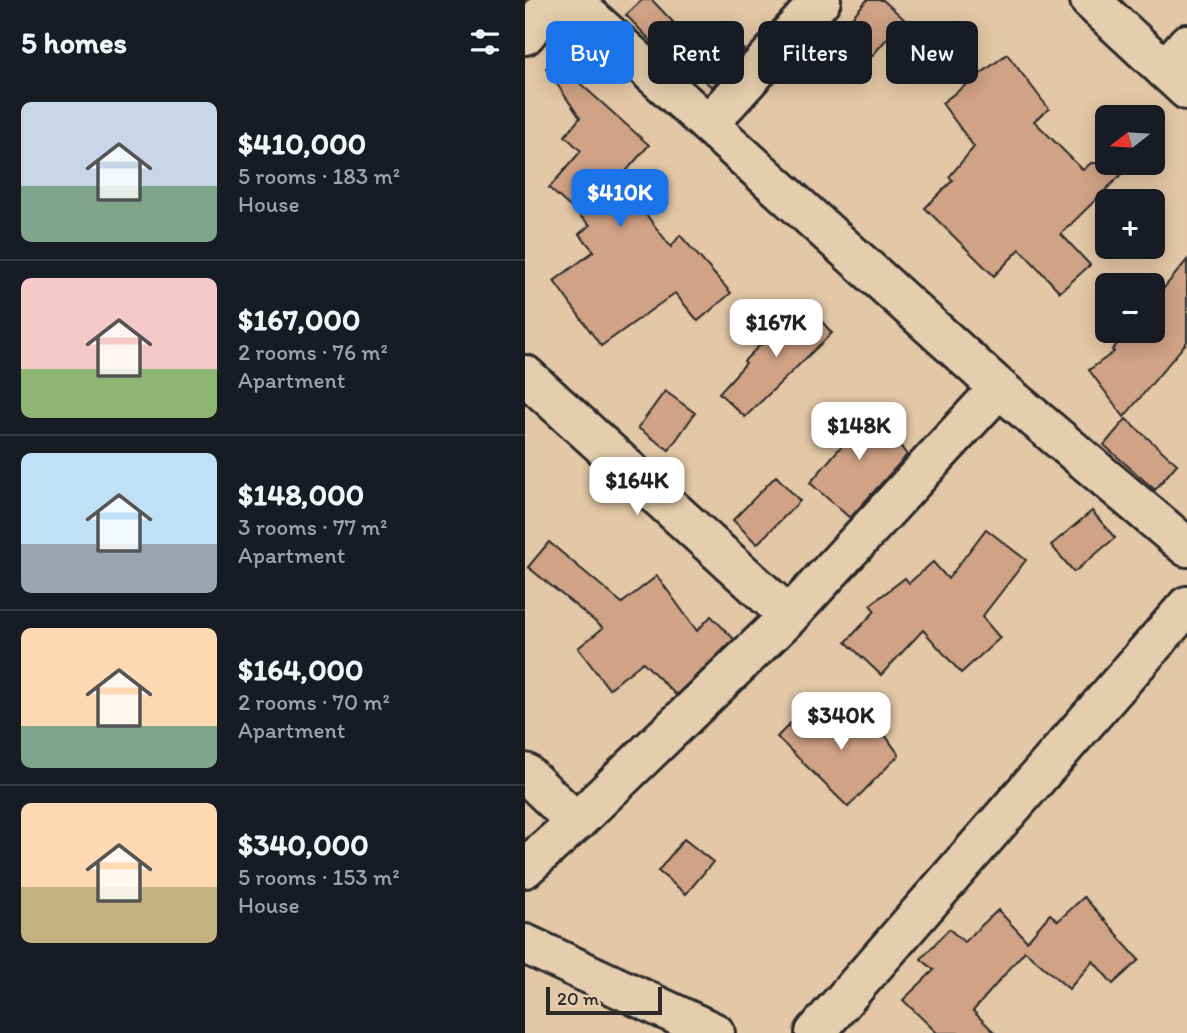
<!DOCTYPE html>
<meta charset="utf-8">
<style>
body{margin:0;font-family:Itim,sans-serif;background:#242831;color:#f1f3f6;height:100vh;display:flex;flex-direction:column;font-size:26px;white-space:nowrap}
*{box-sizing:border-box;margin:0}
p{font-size:23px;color:#9ea1a6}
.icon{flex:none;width:38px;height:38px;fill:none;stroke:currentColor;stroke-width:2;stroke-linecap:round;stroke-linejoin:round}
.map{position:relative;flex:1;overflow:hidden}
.drawer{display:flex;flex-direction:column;background:#171b24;width:525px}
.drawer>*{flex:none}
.guide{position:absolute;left:21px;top:21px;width:536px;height:63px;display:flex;gap:14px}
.needle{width:46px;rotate:253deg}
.fabs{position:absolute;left:570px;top:105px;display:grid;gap:14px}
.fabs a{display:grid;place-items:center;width:70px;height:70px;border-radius:10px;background:#171b24;box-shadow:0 4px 18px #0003;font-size:35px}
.scale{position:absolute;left:21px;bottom:18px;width:116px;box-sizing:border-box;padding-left:7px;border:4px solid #2b2b2b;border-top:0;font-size:19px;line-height:24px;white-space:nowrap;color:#2b2b2b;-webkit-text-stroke:5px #e5cead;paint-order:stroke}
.price{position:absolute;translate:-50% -60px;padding:0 16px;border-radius:14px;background:#fff;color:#222;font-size:23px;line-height:46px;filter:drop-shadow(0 2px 4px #0008)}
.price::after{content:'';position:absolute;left:50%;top:42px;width:21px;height:16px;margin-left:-10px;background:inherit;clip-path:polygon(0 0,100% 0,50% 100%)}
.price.on{background:#1a73e8;color:#fff}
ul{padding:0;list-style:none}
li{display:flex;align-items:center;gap:21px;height:175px;padding:0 21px}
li+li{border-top:2px solid #363941}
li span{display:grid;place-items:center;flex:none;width:196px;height:140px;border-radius:10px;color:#555}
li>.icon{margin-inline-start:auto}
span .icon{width:84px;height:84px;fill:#fffc;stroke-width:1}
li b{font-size:30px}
h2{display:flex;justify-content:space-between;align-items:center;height:84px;padding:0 21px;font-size:30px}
.pill{padding:0 24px;border-radius:10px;background:#171b24;box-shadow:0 4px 18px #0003;font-size:24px;line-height:63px}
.pill.on{background:#1a73e8;color:#fff}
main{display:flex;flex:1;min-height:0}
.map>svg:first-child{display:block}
.building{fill:#d0a286;stroke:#2b2b2b;stroke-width:2}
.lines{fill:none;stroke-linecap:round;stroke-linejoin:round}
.minor-casing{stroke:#2b2b2b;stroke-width:44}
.minor{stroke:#e5cead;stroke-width:38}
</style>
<main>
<section class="drawer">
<h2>5 homes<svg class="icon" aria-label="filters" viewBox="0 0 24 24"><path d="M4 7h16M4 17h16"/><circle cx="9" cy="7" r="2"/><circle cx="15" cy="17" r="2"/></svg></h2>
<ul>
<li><span style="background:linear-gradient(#c9d6e8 60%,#7fa58c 0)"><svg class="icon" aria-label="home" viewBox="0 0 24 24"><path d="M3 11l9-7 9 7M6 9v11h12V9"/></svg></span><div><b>$410,000</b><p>5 rooms · 183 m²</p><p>House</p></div></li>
<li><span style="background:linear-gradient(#f6c9c9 65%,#8fb573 0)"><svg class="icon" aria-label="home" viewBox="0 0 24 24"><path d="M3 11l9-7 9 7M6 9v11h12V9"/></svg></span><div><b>$167,000</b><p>2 rooms · 76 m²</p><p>Apartment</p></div></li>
<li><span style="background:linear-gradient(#bfe0f5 65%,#9aa5b1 0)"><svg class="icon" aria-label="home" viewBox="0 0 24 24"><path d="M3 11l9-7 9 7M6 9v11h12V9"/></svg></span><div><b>$148,000</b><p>3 rooms · 77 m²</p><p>Apartment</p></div></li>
<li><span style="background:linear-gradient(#ffd9b3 70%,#7fa58c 0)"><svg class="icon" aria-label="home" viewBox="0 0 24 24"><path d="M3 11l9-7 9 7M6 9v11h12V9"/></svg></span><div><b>$164,000</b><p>2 rooms · 70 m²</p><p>Apartment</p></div></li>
<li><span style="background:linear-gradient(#ffd9b3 60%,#c2b280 0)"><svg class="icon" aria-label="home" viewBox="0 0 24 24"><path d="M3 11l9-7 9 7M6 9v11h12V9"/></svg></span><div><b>$340,000</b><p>5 rooms · 153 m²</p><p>House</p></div></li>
</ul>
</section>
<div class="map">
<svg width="662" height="1033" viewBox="0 0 662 1033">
<rect width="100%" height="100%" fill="#e3c7a6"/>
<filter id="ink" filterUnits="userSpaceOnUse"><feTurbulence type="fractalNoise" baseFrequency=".0143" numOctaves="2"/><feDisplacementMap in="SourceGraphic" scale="14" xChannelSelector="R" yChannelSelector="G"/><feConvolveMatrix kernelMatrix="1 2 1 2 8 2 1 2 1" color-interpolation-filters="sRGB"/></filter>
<g filter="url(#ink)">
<g class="building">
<polygon points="117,0 127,0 148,22 128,43 101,15"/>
<polygon points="342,0 358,0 379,19 346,57 315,31"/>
<polygon points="198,30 220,51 187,87 163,67"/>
<polygon points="482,54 524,109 509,121 558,170 566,163 608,163 536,234 565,265 535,292 495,249 469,276 400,208 428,180 424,177 449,147 417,103"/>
<polygon points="29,60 124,145 94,179 146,247 155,235 206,293 173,321 150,293 76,346 29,281 69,251 54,234 65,225 24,188 56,151 40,136 55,118 21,68"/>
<polygon points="662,260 662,342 599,417 564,370 589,352 587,350 603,331 628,331 628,301"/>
<polygon points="279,301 307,333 220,417 194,393 221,363 219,361 255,325 253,323"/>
<polygon points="140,391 170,413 144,450 113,428"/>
<polygon points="345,404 382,455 325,518 285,483 320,442 310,429"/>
<polygon points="601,419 652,464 630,490 579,445"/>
<polygon points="251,476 275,501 232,544 208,520"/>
<polygon points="567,511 590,538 549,572 526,545"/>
<polygon points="461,529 501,560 457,617 475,638 436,673 398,630 356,675 321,642 350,611 345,605 380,578 384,583 408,562 423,579"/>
<polygon points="24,542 97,603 132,576 172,631 186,616 209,639 151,695 118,662 84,689 53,648 78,628 3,567"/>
<polygon points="281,707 306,733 341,708 374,755 323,807 252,737"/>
<polygon points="159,839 188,862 161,894 133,871"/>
<polygon points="559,897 594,936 593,937 614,960 588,984 568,961 544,989 500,951 448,1011 470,1033 412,1033 378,1000 409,970 396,959 424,929 439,942 473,910 502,941 525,914 533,921"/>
</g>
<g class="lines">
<defs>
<g id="minor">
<polyline points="46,0 474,388 662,547"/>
<polyline points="565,0 662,90"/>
<polyline points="0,35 29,0"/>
<polyline points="640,70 662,44"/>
<polyline points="183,124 296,0"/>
<polyline points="0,375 264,616"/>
<polyline points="0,773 51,822"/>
<polyline points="0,868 51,822 264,616 474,388"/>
<polyline points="0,944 190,1033"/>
<polyline points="290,1033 662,606"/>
</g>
</defs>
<use href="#minor" class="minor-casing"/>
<use href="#minor" class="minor"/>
</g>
</g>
</svg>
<div class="fabs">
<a><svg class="needle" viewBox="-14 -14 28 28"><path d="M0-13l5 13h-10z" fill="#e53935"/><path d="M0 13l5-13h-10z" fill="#9ea1a6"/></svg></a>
<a>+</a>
<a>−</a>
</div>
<div class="scale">20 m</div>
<b class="price on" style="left:95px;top:229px">$410K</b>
<b class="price" style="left:251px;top:359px">$167K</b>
<b class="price" style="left:334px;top:462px">$148K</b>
<b class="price" style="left:112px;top:517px">$164K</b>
<b class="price" style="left:316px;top:752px">$340K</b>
<div class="guide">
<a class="pill on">Buy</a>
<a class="pill">Rent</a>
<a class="pill">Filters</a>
<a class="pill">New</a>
</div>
</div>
</main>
